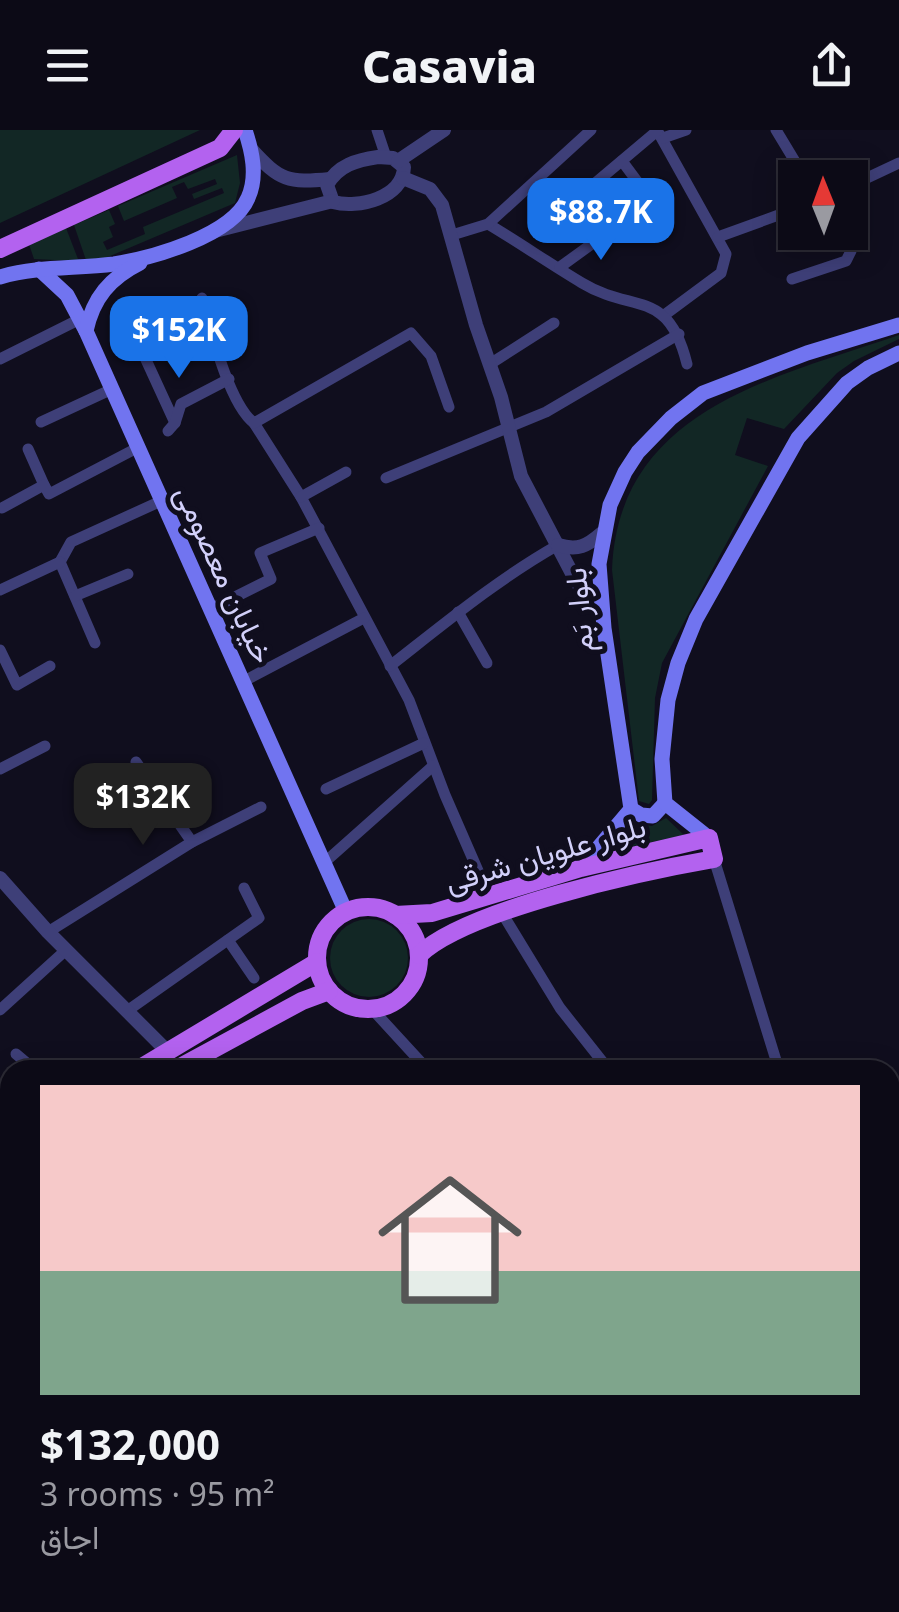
<!DOCTYPE html>
<meta charset="utf-8">
<style>
body{margin:0;font-family:"Noto Sans",Vazirmatn,sans-serif;background:#1a1823;color:#f1f3f6;height:100vh;display:flex;flex-direction:column;font-size:38px;white-space:nowrap}
*{box-sizing:border-box;margin:0}
p{font-size:32px;color:#9a9aa1}
.icon{flex:none;width:55px;height:55px;fill:none;stroke:currentColor;stroke-width:2;stroke-linecap:round;stroke-linejoin:round}
.map{position:relative;flex:1;overflow:hidden}
.drawer{position:absolute;left:0px;top:930px;width:900px;height:552px;display:flex;flex-direction:column;background:#0c0a16;border-radius:30px 30px 0 0;box-shadow:0 5px 25px #0003,0 0 0 2px #2c2b35}
.drawer>*{flex:none}
.needle{width:65px;rotate:359deg}
.tools{position:absolute;left:778px;top:30px;display:grid;gap:20px}
.tools a{display:grid;place-items:center;width:90px;height:90px;border-radius:0px;background:#0c0a16;box-shadow:0 5px 25px #0003,0 0 0 2px #2c2b35;font-size:50px}
.price{position:absolute;translate:-50% -85px;padding:0 22px;border-radius:20px;background:#1a73e8;color:#fff;font-size:32px;line-height:65px;filter:drop-shadow(0 2px 5px #0008)}
.price::after{content:'';position:absolute;left:50%;top:60px;width:30px;height:22px;margin-left:-15px;background:inherit;clip-path:polygon(0 0,100% 0,50% 100%)}
.price.current{background:#222;color:#fff}
ul{padding:0;list-style:none}
li{display:grid;align-content:center;gap:20px;height:530px;padding:0 40px}
li span{display:grid;place-items:center;height:310px;border-radius:0px;color:#555}
li>.icon{margin-inline-start:auto}
span .icon{width:180px;height:180px;fill:#fffc;stroke-width:1}
li b{font-size:42px}
header{display:flex;justify-content:space-between;align-items:center;height:130px;padding:0 40px;background:#0c0a16;font-size:45px;font-weight:800}
.map>svg:first-child{display:block}
.green{fill:#122725}
.building{fill:#211c3d;stroke:#383166;stroke-width:2.5}
.lines{fill:none;stroke-linecap:round;stroke-linejoin:round}
.minor{stroke:#3e3f78;stroke-width:11}
.tertiary{stroke:#3e3f78;stroke-width:14}
.secondary{stroke:#7174f0;stroke-width:15}
.primary{stroke:#b362ef;stroke-width:18}
.labels{text-anchor:middle;dominant-baseline:central;stroke-width:10;stroke-linejoin:round;paint-order:stroke}
.street-label{font-size:30px;fill:#d2d0fa;stroke:#100e1e}
</style>
<header><svg class="icon" aria-label="menu" viewBox="0 0 24 24"><path d="M4 6h16M4 12h16M4 18h16"/></svg>Casavia<svg class="icon" aria-label="share" viewBox="0 0 24 24"><path d="M12 15V3M7 8l5-5 5 5M5 13v7h14v-7"/></svg></header>
<div class="map">
<svg width="899" height="1482" viewBox="0 0 899 1482">
<rect width="100%" height="100%" fill="#100e1e"/>
<g class="green">
<polygon points="0,0 200,0 0,93"/>
<polygon points="237,25 240,53 235,73 96,132 34,129 29,114 66,98 78,129 86,130 74,95 109,80 115,94 109,97 113,107 103,112 107,120 145,104 143,97 224,63 222,58 194,69 192,64 217,54 215,49 188,59 184,52 172,57 177,68 124,91 118,76"/>
<path d="M899 205V209L854 231 837 243 784 299 747 288 735 325 768 336 662 533 655 568 652 670 649 674 639 671 612 440C618 279 775 248 899 205Z"/>
<polygon points="666,688 684,705 614,720 632,693 652,696"/>
<circle cx="369" cy="828" r="39"/>
</g>
<g class="building">
<polygon points="6,1174 10,1183 10,1205 0,1210 0,1176"/>
<polygon points="10,1222 10,1258 0,1263 0,1226"/>
</g>
<g class="lines">
<g class="minor">
<polyline points="377,0 386,27"/>
<polyline points="657,0 726,124 721,143 663,186"/>
<polyline points="776,0 805,48"/>
<polyline points="663,8 686,0"/>
<polyline points="622,31 654,74"/>
<polyline points="850,56 899,33"/>
<polyline points="568,76 657,1"/>
<path d="M488 94C520 113 550 134 582 153 633 184 668 157 687 234"/>
<polyline points="452,105 488,94 591,0"/>
<polyline points="718,107 795,79"/>
<polyline points="560,137 618,95"/>
<polyline points="792,149 846,131 851,121 839,102"/>
<path d="M202 168C211 200 229 274 254 293L301 367 409 570 445 665 489 766"/>
<polyline points="136,208 175,293"/>
<polyline points="0,229 80,189"/>
<polyline points="490,234 554,193"/>
<polyline points="41,292 110,260"/>
<polyline points="254,293 411,203 431,226 449,277"/>
<polyline points="168,301 175,293 181,274 229,249"/>
<polyline points="28,319 44,355"/>
<polyline points="386,348 546,282 679,204"/>
<polyline points="301,367 346,342"/>
<polyline points="2,378 44,355 49,364 137,318"/>
<polyline points="60,432 71,412 161,371"/>
<polyline points="60,432 95,513"/>
<polyline points="0,460 60,432"/>
<polyline points="75,466 128,444"/>
<polyline points="211,479 271,449 260,423 319,398"/>
<polyline points="458,482 487,533"/>
<polyline points="0,520 17,555 50,536"/>
<path d="M390 536C445 493 498 449 558 415"/>
<polyline points="244,551 364,488"/>
<polyline points="136,632 192,712"/>
<polyline points="0,639 45,616"/>
<polyline points="326,659 424,613"/>
<polyline points="714,729 779,940"/>
<polyline points="325,732 433,636"/>
<polyline points="502,783 560,878 609,940"/>
<polyline points="48,802 192,712 261,677"/>
<polyline points="228,810 254,848"/>
<polyline points="372,879 428,940"/>
<polyline points="0,880 66,820"/>
<polyline points="127,881 259,788 244,758"/>
<polyline points="16,924 35,940"/>
<polyline points="0,1019 10,1030"/>
<polyline points="890,1043 899,1037"/>
<polyline points="0,1108 10,1106"/>
<polyline points="0,1125 10,1155"/>
<polyline points="890,1145 899,1143"/>
<polyline points="890,1197 899,1214"/>
<polyline points="0,1319 10,1310"/>
<polyline points="74,1472 77,1482"/>
<polyline points="323,1482 324,1472"/>
</g>
<g class="tertiary">
<path d="M251 19C280 51 288 53 330 49"/>
<path d="M378 27 393 28 404 37C403 68 358 79 333 72L327 55C338 35 357 30 378 27Z"/>
<polyline points="398,31 444,0"/>
<polyline points="403,48 430,59 442,75 476,195 501,267 521,346 576,451 602,486"/>
<polyline points="215,101 333,71"/>
<path d="M558 415C578 421 587 416 602 403"/>
<polyline points="0,748 48,802 166,920"/>
</g>
<g class="secondary">
<polyline points="39,139 67,165 86,201 346,782"/>
<path d="M0 147C37 136 76 139 114 134 152 128 232 106 248 68 258 46 252 21 245 0"/>
<path d="M86 201C93 168 110 148 140 133"/>
<polyline points="631,679 641,685 653,686 665,673"/>
<polyline points="709,708 665,673 662,629 668,570 678,533 696,489 798,308 847,253 868,238 899,223"/>
<polyline points="581,738 631,679 604,498 599,434 610,375 625,342 638,322 671,288 703,263 807,223 899,195"/>
</g>
<g class="primary">
<polyline points="0,119 220,18 234,0"/>
<circle cx="368" cy="828" r="51"/>
<path d="M395 785 432 783 581 738 709 708 714 729C645 741 467 779 419 825"/>
<polyline points="137,940 317,832"/>
<polyline points="175,940 302,871 329,861"/>
<polyline points="0,1049 10,1040"/>
<polyline points="0,1079 10,1069"/>
<polyline points="0,1372 10,1380"/>
<polyline points="0,1396 10,1403"/>
<polyline points="99,1472 112,1482"/>
<polyline points="133,1472 146,1482"/>
</g>
</g>
<g class="labels">
<g class="street-label">
<text transform="translate(225 444) rotate(65)">خیابان معصومی</text>
<text transform="translate(578 480) rotate(-95)">بلوار بَم</text>
<text transform="translate(545 723) rotate(-16)">بلوار علویان شرقی</text>
</g>
</g>
</svg>
<div class="tools">
<a><svg class="needle" viewBox="-14 -14 28 28"><path d="M0-13l5 13h-10z" fill="#e53935"/><path d="M0 13l5-13h-10z" fill="#9a9aa1"/></svg></a>
</div>
<b class="price" style="left:601px;top:133px">$88.7K</b>
<b class="price" style="left:179px;top:251px">$152K</b>
<b class="price current" style="left:143px;top:718px">$132K</b>
<section class="drawer">
<ul>
<li><span style="background:linear-gradient(#f6c9c9 60%,#7fa58c 0)"><svg class="icon" aria-label="home" viewBox="0 0 24 24"><path d="M3 11l9-7 9 7M6 9v11h12V9"/></svg></span><div><b>$132,000</b><p>3 rooms · 95 m²</p><p>اجاق</p></div></li>
</ul>
</section>
</div>
